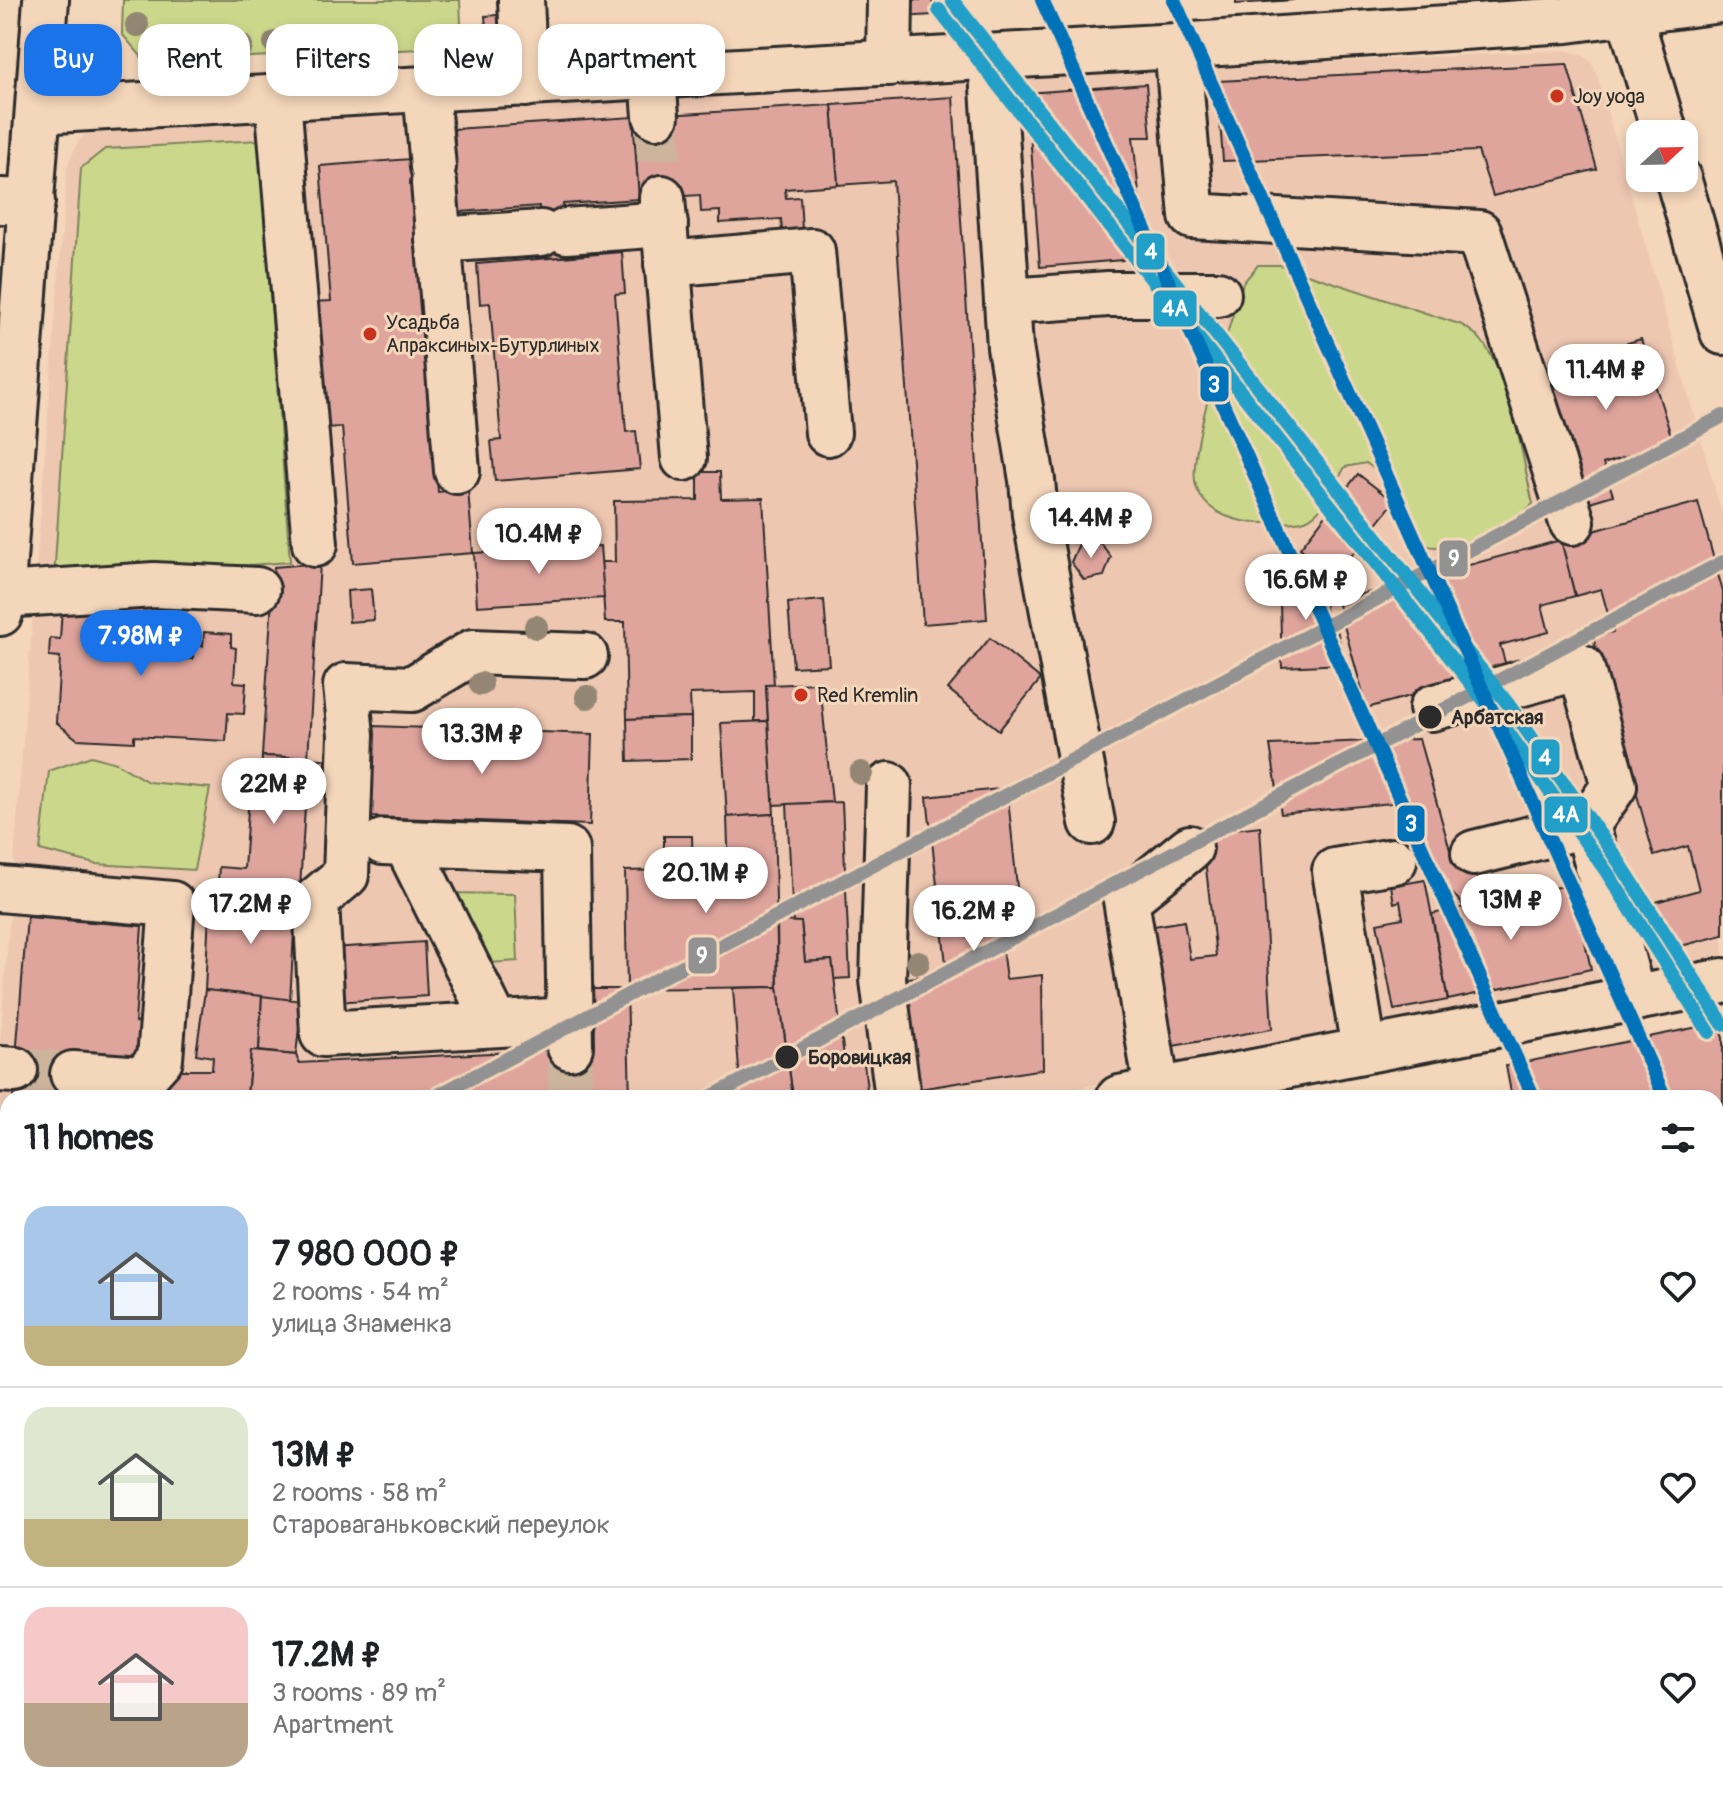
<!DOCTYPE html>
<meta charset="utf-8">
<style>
body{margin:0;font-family:Pangolin,sans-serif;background:#f6f6f6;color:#202124;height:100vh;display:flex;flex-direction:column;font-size:30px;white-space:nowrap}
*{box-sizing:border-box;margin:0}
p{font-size:26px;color:#757577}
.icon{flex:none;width:44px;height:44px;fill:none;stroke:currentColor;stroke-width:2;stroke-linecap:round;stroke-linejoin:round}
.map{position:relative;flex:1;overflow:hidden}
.sheet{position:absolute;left:0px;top:1090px;width:1724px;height:714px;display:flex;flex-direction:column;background:#fff;border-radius:24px 24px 0 0;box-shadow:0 4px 12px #0003}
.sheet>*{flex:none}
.guide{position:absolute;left:24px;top:24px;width:800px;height:72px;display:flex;gap:16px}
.needle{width:52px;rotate:68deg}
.tools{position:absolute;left:1626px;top:120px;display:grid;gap:16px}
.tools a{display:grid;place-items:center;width:72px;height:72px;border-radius:16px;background:#fff;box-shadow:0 4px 12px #0003;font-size:40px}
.price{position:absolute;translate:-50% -68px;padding:0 18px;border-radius:28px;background:#fff;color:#222;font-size:26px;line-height:52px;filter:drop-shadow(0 2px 4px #0008)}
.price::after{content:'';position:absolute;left:50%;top:48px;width:24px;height:18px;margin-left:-12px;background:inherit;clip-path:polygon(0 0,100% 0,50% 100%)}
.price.selected{background:#1a73e8;color:#fff}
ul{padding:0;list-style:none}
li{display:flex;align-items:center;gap:24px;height:200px;padding:0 24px}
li+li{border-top:2px solid #e0e0e0}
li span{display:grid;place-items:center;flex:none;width:224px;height:160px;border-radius:24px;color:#555}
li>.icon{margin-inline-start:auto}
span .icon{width:96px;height:96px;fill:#fffc;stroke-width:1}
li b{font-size:34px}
h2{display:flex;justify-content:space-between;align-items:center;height:96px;padding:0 24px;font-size:34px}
.pill{padding:0 28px;border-radius:24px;background:#fff;box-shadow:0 4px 12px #0003;font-size:28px;line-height:72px}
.pill.selected{background:#1a73e8;color:#fff}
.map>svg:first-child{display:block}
.built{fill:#eec7b1}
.green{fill:#cbd88b;stroke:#7b825b;stroke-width:2}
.building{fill:#dfa59d;stroke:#2b2b2b;stroke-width:2}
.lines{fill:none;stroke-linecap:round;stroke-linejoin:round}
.minor-tunnel{stroke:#ccb49d;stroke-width:44;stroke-dasharray:44 22;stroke-linecap:butt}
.minor-casing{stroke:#2b2b2b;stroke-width:50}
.major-casing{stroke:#2b2b2b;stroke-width:50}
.minor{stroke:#f4d6ba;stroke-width:44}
.major{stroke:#f4d6ba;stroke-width:44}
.metro-1-casing{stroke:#f4d6ba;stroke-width:20}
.metro-2-casing{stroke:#f4d6ba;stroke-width:20}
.metro-3-casing{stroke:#f4d6ba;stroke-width:20}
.metro-4-casing{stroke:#f4d6ba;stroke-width:20}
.metro-1{stroke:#939292;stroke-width:14}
.metro-2{stroke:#219fc8;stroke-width:14}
.metro-3{stroke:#219fc8;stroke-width:14}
.metro-4{stroke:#0072ba;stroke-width:14}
.tree{fill:#938673}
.poi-dot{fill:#c8321e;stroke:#f4d6ba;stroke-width:3}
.stop-dot{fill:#2b2b2b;stroke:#f4d6ba;stroke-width:3}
.labels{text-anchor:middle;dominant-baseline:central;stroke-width:6;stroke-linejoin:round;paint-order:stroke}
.poi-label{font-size:20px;fill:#2b2b2b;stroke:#f4d6ba;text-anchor:start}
.stop-label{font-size:20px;font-weight:bold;fill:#2b2b2b;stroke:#f4d6ba;text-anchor:start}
.line-badge{stroke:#f4d6ba;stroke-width:3}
.badge-label{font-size:22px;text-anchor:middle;font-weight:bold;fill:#fff}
</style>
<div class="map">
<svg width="1723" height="1803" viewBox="0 0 1723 1803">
<rect width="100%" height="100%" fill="#f4d6ba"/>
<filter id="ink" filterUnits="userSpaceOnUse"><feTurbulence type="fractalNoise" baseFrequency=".0125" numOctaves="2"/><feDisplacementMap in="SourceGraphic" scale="16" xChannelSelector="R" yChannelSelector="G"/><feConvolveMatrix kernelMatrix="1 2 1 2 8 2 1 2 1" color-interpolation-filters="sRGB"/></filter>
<g filter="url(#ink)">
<polygon class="built" points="1564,50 1581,54 1591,61 1596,72 1723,517 1723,964 1024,1098 8,1098 8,1185 0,1181 0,1044 67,167 78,141 87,133 97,129 120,125"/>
<g class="green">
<polygon points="123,0 460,0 462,47 146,62 122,34"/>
<polygon points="259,140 290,562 54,579 81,168 105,149"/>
<path d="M1258 265H1280L1462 325C1468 329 1476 334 1481 340 1513 381 1521 454 1533 504 1506 527 1471 546 1435 547 1427 547 1418 541 1411 538 1397 502 1401 486 1366 463L1345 467C1335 484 1324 513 1305 520 1294 524 1278 522 1268 523 1241 524 1205 515 1196 486 1186 454 1231 322 1243 283Z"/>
<polygon points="91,756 116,763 148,782 210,788 194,870 95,864 40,850 49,771"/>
<polygon points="441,893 515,894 518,961 475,964"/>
</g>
<g class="building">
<polygon points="902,0 932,0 933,15 903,17"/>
<polygon points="1236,0 1294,0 1236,4"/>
<polygon points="510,14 511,38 487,39 485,16"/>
<polygon points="1567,64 1597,169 1493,196 1478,151 1223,161 1217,81"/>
<polygon points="1146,84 1151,137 1133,137 1146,258 1040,267 1027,93"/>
<polygon points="953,97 987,619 923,624 893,181 838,185 832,105"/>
<polygon points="832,105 838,185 785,189 786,198 800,197 802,230 782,232 781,219 720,223 720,211 701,212 700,195 639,199 633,117"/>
<polygon points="633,117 639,199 563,204 567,257 543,258 539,206 460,212 457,182 412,184 411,169 456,166 454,129"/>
<polygon points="410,159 438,492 468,489 473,553 353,563 342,427 323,428 312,302 331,301 320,166"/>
<polygon points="622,252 625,293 615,294 626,432 636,431 640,469 495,481 491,441 501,440 490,303 480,304 477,264"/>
<polygon points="1641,339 1673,442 1603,464 1613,495 1583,504 1541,369"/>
<polygon points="698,472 720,472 721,499 763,498 774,685 766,685 768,721 755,721 755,692 690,694 691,717 627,719 625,622 605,622 601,562 615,562 614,501 698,500"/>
<polygon points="1358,474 1394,502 1335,576 1300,548"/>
<polygon points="1698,502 1723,592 1723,935 1658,952 1645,905 1699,890 1688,846 1654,856 1593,637 1613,632 1601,589 1575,596 1561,540"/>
<polygon points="1561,540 1575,596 1542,605 1549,632 1500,645 1507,669 1367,708 1337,601"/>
<polygon points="1099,541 1111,557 1104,576 1084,580 1071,562 1079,544"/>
<polygon points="600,546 604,598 477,606 474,553"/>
<polygon points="320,563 308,758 262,756 274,567"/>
<polygon points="1321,569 1327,623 1336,624 1344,664 1282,667 1279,573"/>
<polygon points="371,589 374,620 349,622 347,591"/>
<polygon points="824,600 829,665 793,667 788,603"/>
<polygon points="168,605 165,658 193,659 193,645 203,646 204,632 231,634 231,647 236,648 234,682 246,683 244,714 228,713 226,741 134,736 134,742 77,739 56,722 60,657 49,656 50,638 60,639 62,608"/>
<polygon points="990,638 1041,679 999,730 948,689"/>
<polygon points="820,683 832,802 773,805 766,685"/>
<polygon points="691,717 691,759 628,761 627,719"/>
<polygon points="768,721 774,814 727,817 721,723"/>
<polygon points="373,726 593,734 590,825 370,817"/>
<polygon points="1419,739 1450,850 1498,900 1465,907 1421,860 1411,801 1281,814 1270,745"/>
<polygon points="262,756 308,758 300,888 218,883 219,867 244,869 250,779 261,780"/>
<polygon points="308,758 335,760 333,789 306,787"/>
<polygon points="1007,788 1019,907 997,911 1006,979 1042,975 1043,1069 919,1089 907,978 947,973 927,797"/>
<polygon points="842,802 850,978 834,979 832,960 805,962 801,922 793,922 787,804"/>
<polygon points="774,814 778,987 627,989 625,871 664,870 664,836 692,836 693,872 729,872 727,817"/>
<polygon points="1260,826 1272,1029 1161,1048 1142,928 1184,921 1190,959 1216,956 1202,833"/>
<polygon points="1425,880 1448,1000 1394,1010 1377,923 1403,918 1400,901 1394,903 1391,886"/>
<polygon points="1572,884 1591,969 1448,1000 1432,914"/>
<polygon points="210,894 296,899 290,1000 205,990"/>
<polygon points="27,917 142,926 135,1022 148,1023 145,1067 16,1057"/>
<polygon points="777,921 801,922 805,962 832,960 844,1057 863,1055 868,1098 793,1098 778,987"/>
<polygon points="424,942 427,996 335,1002 332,948"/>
<polygon points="778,987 793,1098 741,1098 733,988"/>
<polygon points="588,989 627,989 630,1098 589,1098"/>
<polygon points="205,990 262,996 259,1051 251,1051 247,1098 13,1098 16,1057 162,1070 212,1070 213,1057 196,1054"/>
<polygon points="262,996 302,1001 296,1055 259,1051"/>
<polygon points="1718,1023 1723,1038 1723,1484 1716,1485 1716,1098 1512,1098 1506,1066"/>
<polygon points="588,1048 589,1098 247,1098 251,1051 296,1055 299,1063"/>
<polygon points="8,1242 8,1763 0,1763 0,1369"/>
<polygon points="0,1763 8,1763 8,1796 471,1796 470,1803 0,1803"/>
<polygon points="471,1796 646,1796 646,1803 470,1803"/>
<polygon points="668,1796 690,1796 691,1803 668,1803"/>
</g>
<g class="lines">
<g class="minor-tunnel">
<polyline points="656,116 662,198"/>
<polyline points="15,1070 73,1074"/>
<polyline points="570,1098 570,1050"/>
<polyline points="1716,1289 1723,1288"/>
</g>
<defs>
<g id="minor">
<polyline points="521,0 525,84"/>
<polyline points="1177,46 1192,216 1479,233 1572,522"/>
<polyline points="991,57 1010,347 1032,480 1035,515 1092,822"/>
<polyline points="889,63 890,0"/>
<polyline points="653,77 656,116"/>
<polyline points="426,90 433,167"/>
<polyline points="278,99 315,544"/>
<polyline points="38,111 1177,46 1567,20 1721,0"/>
<polyline points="434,183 457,471"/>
<polyline points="662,198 684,458"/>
<polyline points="0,201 32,202"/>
<polyline points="566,231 665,224"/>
<polyline points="438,240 541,233"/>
<polyline points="667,264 812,251 828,433"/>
<polyline points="1007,301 1108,294 1218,294"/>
<polyline points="2,595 154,585 257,590"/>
<polyline points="1432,708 1581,667 1614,786 1587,825 1633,999"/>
<polyline points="889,785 883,980 898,1098"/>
<polyline points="383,842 406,843 496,1024"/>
<polyline points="406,843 567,849 570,1047"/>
<polyline points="1474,853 1587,825"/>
<polyline points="0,889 172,904 160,1059 142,1079 73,1074"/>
<polyline points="571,1020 323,1034 316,900 346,875 351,735 346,686 412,689 473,652 585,656"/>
<polyline points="1364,1050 1335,871 1394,861"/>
<polyline points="0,1069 15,1070"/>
<polyline points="1157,1091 1126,900 1190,848"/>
<polyline points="1119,1098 1723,981"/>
<polyline points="0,1204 8,1204"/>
</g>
<g id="major">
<polyline points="1625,0 1665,134"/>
<polyline points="1678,178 1723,332"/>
<polyline points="0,613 46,0"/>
</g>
</defs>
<use href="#minor" class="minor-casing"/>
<use href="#major" class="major-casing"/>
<use href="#minor" class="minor"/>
<use href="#major" class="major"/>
<defs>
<g id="metro-1">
<polyline points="433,1098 1723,416"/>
<polyline points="709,1098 1723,562"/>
</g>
<polyline id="metro-2" points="952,0 1508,704 1619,862 1723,1024"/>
<polyline id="metro-3" points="939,10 1495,714 1606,871 1709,1032"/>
<g id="metro-4">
<polyline points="1042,0 1534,1098"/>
<polyline points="1174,0 1665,1098"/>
</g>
</defs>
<use href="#metro-1" class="metro-1-casing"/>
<use href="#metro-2" class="metro-2-casing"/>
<use href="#metro-3" class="metro-3-casing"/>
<use href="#metro-4" class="metro-4-casing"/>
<use href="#metro-1" class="metro-1"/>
<use href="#metro-2" class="metro-2"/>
<use href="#metro-3" class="metro-3"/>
<use href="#metro-4" class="metro-4"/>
</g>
<g class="tree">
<circle cx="137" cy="25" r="12"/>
<circle cx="275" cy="43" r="12"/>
<circle cx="241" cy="46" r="12"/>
<circle cx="174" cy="48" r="12"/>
<circle cx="209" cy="49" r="12"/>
<circle cx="536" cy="627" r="12"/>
<circle cx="481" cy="684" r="12"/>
<circle cx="587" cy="697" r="12"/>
<circle cx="861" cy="773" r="12"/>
<circle cx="918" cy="962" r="12"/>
</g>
</g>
<g class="poi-dot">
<circle cx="1557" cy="96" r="8"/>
<circle cx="370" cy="334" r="8"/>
<circle cx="801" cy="695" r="8"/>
</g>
<g class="stop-dot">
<circle cx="1430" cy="717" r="13"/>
<circle cx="787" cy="1057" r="13"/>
</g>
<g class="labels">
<g class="poi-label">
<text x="1573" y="96">Joy yoga</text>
<text x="386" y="322">Усадьба<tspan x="386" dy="23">Апраксиных-Бутурлиных</tspan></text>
<text x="817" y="695">Red Kremlin</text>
</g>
<g class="stop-label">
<text x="1451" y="717">Арбатская</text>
<text x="808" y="1057">Боровицкая</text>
</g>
</g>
<g class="line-badge">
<rect x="1135" y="232" width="31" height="39" rx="8" fill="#219fc8"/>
<rect x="1152" y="289" width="46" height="39" rx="8" fill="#219fc8"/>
<rect x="1199" y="365" width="31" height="38" rx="8" fill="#0072ba"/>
<rect x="1438" y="539" width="31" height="39" rx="8" fill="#939292"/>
<rect x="1530" y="738" width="31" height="38" rx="8" fill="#219fc8"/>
<rect x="1543" y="795" width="46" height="39" rx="8" fill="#219fc8"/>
<rect x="1396" y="804" width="30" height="39" rx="8" fill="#0072ba"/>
<rect x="687" y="936" width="31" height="39" rx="8" fill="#939292"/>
</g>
<g class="badge-label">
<text x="1151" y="259">4</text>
<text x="1175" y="316">4А</text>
<text x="1214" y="392">3</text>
<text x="1454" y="566">9</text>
<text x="1545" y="765">4</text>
<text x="1566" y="822">4А</text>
<text x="1411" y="831">3</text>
<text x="702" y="963">9</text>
</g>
</svg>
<div class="tools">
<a><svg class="needle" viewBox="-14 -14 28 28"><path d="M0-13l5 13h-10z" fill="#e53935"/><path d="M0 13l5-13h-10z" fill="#757577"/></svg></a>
</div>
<b class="price" style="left:1606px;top:412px">11.4M ₽</b>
<b class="price" style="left:1091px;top:560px">14.4M ₽</b>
<b class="price" style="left:539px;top:576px">10.4M ₽</b>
<b class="price" style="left:1306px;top:622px">16.6M ₽</b>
<b class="price selected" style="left:141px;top:678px">7.98M ₽</b>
<b class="price" style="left:482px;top:776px">13.3M ₽</b>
<b class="price" style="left:274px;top:826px">22M ₽</b>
<b class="price" style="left:706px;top:915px">20.1M ₽</b>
<b class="price" style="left:1511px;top:942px">13M ₽</b>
<b class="price" style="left:251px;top:946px">17.2M ₽</b>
<b class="price" style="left:974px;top:953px">16.2M ₽</b>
<div class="guide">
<a class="pill selected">Buy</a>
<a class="pill">Rent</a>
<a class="pill">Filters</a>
<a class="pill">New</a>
<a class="pill">Apartment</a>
</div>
<section class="sheet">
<h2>11 homes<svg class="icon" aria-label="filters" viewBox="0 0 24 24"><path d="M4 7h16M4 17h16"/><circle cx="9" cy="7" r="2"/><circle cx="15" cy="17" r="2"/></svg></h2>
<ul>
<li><span style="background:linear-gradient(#a9c7e8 75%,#c2b280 0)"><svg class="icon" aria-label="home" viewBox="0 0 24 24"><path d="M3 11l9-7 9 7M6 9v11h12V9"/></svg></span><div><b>7 980 000 ₽</b><p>2 rooms · 54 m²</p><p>улица Знаменка</p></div><svg class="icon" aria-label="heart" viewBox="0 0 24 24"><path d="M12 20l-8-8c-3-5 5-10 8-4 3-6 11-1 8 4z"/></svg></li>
<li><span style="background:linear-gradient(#dfe7d0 70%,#c2b280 0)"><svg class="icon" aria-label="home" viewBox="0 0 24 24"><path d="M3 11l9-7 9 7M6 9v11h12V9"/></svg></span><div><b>13M ₽</b><p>2 rooms · 58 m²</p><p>Староваганьковский переулок</p></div><svg class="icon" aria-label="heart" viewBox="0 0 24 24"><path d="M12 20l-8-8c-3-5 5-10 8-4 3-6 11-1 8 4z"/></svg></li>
<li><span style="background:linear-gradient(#f6c9c9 60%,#b9a48a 0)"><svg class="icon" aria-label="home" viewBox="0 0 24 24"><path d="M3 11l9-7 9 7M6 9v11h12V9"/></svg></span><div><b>17.2M ₽</b><p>3 rooms · 89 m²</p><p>Apartment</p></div><svg class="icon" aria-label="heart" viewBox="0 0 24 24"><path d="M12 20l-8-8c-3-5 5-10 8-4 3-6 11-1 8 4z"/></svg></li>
</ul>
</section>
</div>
